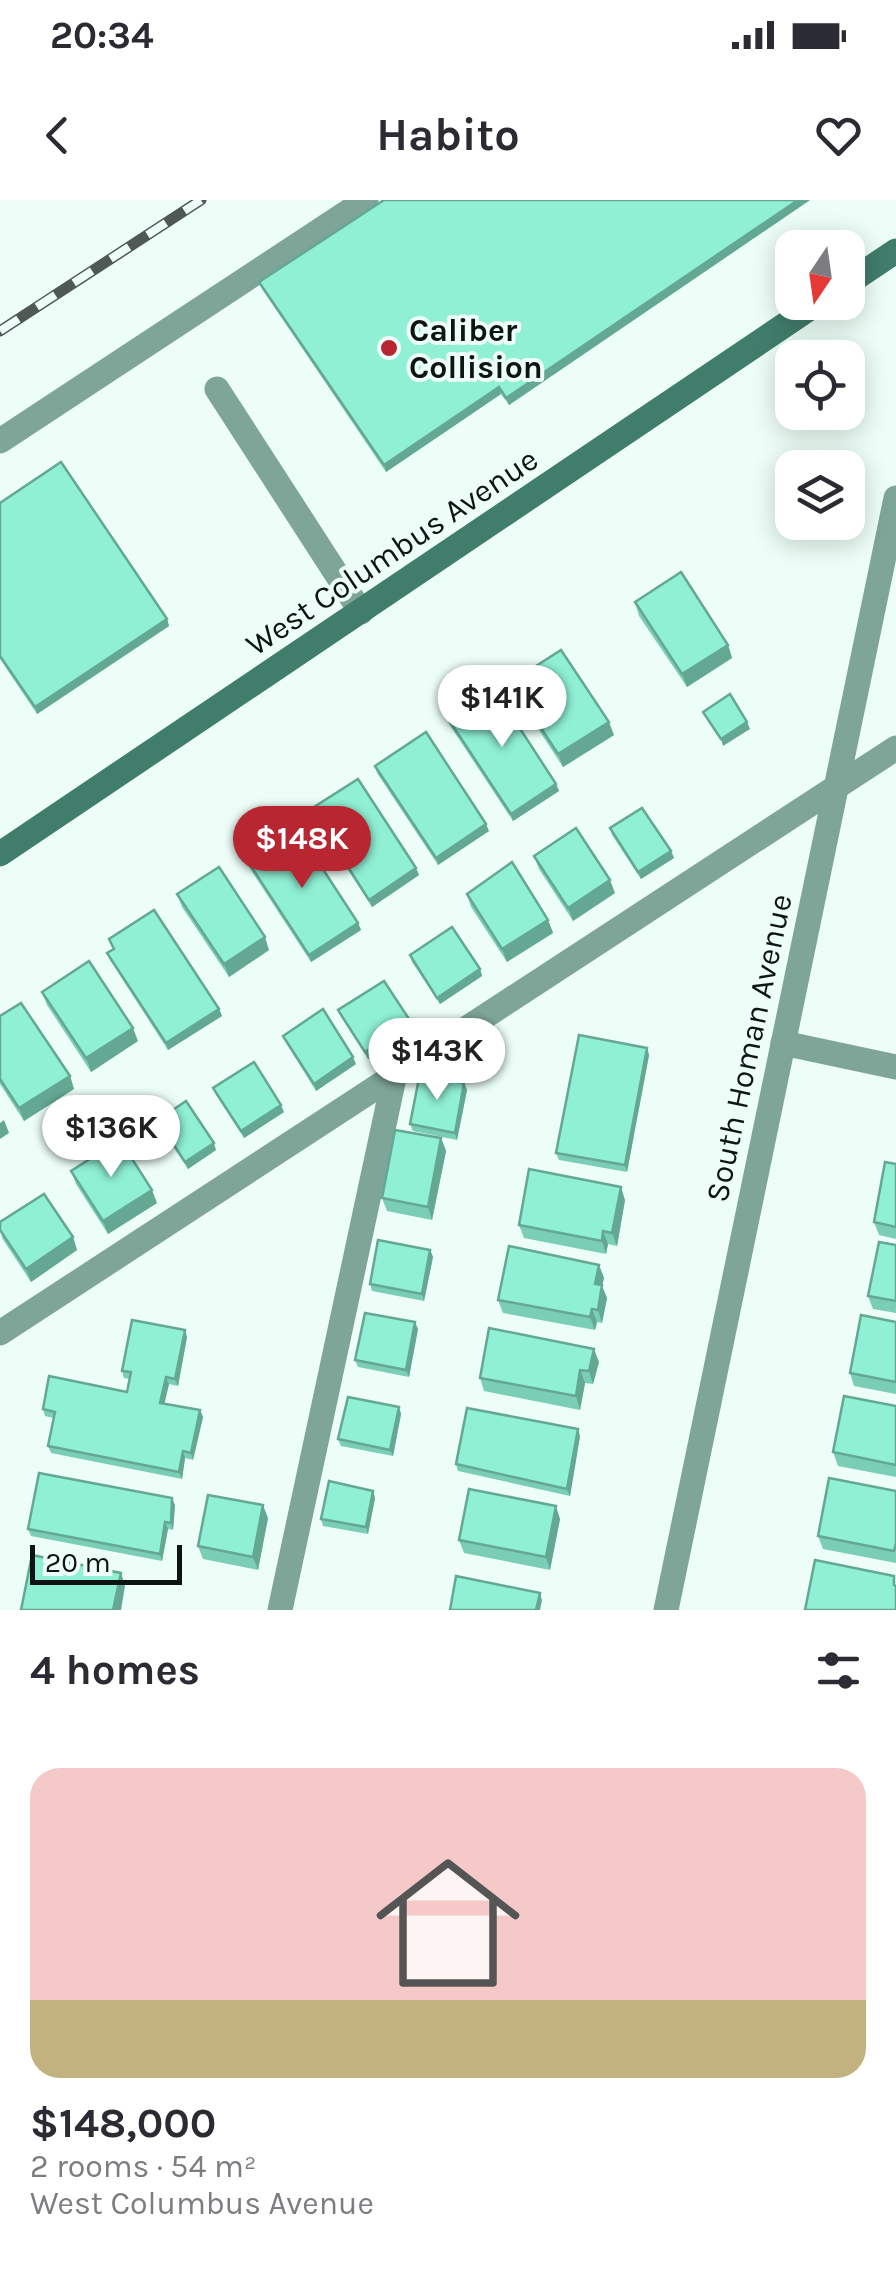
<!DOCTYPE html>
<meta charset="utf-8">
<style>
body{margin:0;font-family:Karla,sans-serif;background:#f7f7f7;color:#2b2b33;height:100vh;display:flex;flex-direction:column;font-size:38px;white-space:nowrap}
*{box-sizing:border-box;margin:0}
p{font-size:32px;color:#7c7c81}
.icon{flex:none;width:55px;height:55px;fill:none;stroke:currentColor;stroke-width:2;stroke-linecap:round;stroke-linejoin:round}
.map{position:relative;height:1410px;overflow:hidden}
.drawer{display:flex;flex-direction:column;background:#fff;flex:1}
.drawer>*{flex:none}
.needle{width:65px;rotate:193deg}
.controls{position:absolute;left:775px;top:30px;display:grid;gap:20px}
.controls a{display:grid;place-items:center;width:90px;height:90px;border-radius:20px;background:#fff;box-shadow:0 5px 25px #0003;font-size:50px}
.scale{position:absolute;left:30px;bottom:25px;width:152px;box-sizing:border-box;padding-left:10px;border:5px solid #0e1412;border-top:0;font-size:28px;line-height:35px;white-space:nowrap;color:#0e1412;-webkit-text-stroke:8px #ecfef7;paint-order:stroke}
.price{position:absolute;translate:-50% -85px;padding:0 22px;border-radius:35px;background:#fff;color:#222;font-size:32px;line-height:65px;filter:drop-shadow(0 2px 5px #0008)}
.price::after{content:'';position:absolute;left:50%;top:60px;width:30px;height:22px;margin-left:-15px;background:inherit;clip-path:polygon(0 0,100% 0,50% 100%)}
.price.selected{background:#b72631;color:#fff}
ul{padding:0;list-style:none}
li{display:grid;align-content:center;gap:20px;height:530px;padding:0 30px}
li+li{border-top:2px solid #e1e1e2}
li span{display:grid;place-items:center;height:310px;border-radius:30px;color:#555}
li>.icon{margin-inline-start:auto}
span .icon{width:180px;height:180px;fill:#fffc;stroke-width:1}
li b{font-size:42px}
h2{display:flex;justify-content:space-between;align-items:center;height:120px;padding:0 30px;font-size:42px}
.status{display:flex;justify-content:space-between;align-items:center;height:70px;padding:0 50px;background:#fff;direction:ltr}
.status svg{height:28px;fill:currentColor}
header{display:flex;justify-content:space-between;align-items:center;height:130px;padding:0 30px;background:#fff;font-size:45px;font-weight:700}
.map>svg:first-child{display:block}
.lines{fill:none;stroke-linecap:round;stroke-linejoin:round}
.lane{stroke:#7fa599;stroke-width:25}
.street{stroke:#7fa599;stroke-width:25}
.secondary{stroke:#417d6b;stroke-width:25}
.rail-casing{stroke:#4f5855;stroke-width:11}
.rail{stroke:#ecfef7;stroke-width:8;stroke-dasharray:22;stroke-linecap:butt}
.wall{fill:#7bceb6}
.shaded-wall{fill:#64a894}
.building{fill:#8ff0d4;stroke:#64a894;stroke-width:2.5}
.poi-dot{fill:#b72631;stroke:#ecfef7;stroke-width:4}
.labels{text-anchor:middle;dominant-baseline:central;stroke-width:8;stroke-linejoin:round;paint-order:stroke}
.poi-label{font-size:32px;font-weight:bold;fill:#0e1412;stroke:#ecfef7;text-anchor:start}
.street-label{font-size:32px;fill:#0e1412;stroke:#ecfef7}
</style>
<div class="status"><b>20:34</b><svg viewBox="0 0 49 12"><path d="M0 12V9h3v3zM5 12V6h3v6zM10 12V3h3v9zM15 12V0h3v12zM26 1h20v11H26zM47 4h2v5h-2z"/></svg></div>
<header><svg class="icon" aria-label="back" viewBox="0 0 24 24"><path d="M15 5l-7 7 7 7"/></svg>Habito<svg class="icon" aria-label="heart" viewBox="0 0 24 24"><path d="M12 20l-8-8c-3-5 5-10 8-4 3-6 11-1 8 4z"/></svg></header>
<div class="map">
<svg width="896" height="1410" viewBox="0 0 896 1410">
<rect width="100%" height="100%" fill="#ecfef7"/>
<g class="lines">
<g class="lane">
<polyline points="217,189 361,412"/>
<polyline points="0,241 366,0"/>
<polyline points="0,1133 896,548"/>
<polyline points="280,1410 394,878"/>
</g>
<g class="street">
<polyline points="783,843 896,867"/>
<polyline points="666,1410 896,298"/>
</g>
<g class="secondary">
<polyline points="848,83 896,51"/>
<polyline points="0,654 819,102"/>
</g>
<defs>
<polyline id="rail" points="0,131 201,0"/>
</defs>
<use href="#rail" class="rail-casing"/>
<use href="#rail" class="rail"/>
</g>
<g class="wall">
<polygon points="810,0 509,205 501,194 386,272 262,89 259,82"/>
<polygon points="0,303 167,419 169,426 37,514 0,459"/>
<polygon points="635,402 728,445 732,458 687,487 639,416"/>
<polygon points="511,482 614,535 563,567 516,495"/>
<polygon points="447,517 556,584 559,591 513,621 449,524"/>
<polygon points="375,566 489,631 438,665 377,573"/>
<polygon points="311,609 416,668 419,675 372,707 313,616"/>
<polygon points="610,628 671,651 674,658 641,679 612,635"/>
<polygon points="534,656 615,693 573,721 539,669"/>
<polygon points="247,660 358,723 361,730 311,762 249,667"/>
<polygon points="177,694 269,750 229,777 182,707"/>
<polygon points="467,694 548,720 553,733 507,762 471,707"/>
<polygon points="109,739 219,809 222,816 168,850 110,760 107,753 113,750"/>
<polygon points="410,755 480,769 482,776 440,804 412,762"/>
<polygon points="42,792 138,841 91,872 47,805"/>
<polygon points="338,810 413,829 368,859 341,817"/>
<polygon points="0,816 70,876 74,889 24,921 0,884"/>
<polygon points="283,836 356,864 316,891 286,843"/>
<polygon points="647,848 649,855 627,972 559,960 556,953"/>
<polygon points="464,883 467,890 457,940 413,931 410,924"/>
<polygon points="213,888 284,912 244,938 216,895"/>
<polygon points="158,920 216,950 188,969 160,927"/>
<polygon points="441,938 446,951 432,1020 387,1011 382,998"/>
<polygon points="896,964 896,1039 879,1035 874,1022"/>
<polygon points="71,971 157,1003 108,1034 76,984"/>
<polygon points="625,1000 617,1046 608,1044 606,1054 524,1038 519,1025"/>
<polygon points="0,1022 73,1037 77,1050 31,1082 2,1038"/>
<polygon points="896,1045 896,1113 873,1109 868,1096"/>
<polygon points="430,1050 433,1057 424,1101 372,1091 370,1084"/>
<polygon points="599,1065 604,1078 602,1086 607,1098 602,1123 597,1122 595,1130 503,1113 498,1100"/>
<polygon points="896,1122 896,1194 854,1186 850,1173"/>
<polygon points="418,1129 409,1177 358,1167 355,1160"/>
<polygon points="187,1137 178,1186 169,1184 164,1203 200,1210 203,1217 193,1260 185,1258 182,1279 51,1253 48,1246 54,1218 45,1216 43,1209 127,1192 130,1179 124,1178 122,1171"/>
<polygon points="599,1162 593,1184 585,1183 580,1210 484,1191 480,1178"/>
<polygon points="896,1206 896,1277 838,1266 833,1252"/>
<polygon points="399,1207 401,1214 393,1256 341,1246 338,1239"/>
<polygon points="580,1236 570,1296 458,1271 456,1264"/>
<polygon points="373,1291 375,1298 368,1334 323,1326 321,1319"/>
<polygon points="896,1291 896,1363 823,1349 818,1336"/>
<polygon points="175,1305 173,1330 168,1329 162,1361 31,1336 28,1329"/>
<polygon points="268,1318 258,1370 203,1359 198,1346"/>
<polygon points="560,1319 550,1370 464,1353 459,1340"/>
</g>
<g class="shaded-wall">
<polygon points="798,0 810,0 509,205 506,198"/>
<polygon points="499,187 501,194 386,272 384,265"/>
<polygon points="167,419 169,426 37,514 35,507"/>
<polygon points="728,445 732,458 687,487 682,474"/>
<polygon points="609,522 614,535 563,567 558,554"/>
<polygon points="747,522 750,529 723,546 721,539"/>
<polygon points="556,584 559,591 513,621 511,614"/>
<polygon points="486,624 489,631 438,665 436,658"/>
<polygon points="671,651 674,658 641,679 638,672"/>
<polygon points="416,668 419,675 372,707 369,700"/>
<polygon points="610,680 615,693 573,721 568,708"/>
<polygon points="548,720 553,733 507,762 502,749"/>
<polygon points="358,723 361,730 311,762 309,755"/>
<polygon points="265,737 269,750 229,777 224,764"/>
<polygon points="480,769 482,776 440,804 437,798"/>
<polygon points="219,809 222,816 168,850 166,843"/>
<polygon points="411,822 413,829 368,859 365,852"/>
<polygon points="133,828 138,841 91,872 86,858"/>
<polygon points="647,848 649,855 627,972 625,965"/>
<polygon points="353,857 356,864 316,891 314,884"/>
<polygon points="70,876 74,889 24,921 19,908"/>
<polygon points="464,883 467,890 457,940 455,933"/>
<polygon points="281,905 284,912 244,938 241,931"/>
<polygon points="4,920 9,933 0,939 0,923"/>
<polygon points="441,938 446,951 432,1020 428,1007"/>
<polygon points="214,943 216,950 188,969 185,962"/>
<polygon points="621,987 625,1000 617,1046 612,1033"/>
<polygon points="152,990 157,1003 108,1034 103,1021"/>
<polygon points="603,1031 608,1044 606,1054 602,1041"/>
<polygon points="73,1037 77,1050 31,1082 26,1069"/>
<polygon points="430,1050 433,1057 424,1101 422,1094"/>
<polygon points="599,1065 604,1078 602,1086 607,1098 602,1123 598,1110 595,1084"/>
<polygon points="592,1109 597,1122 595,1130 590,1117"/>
<polygon points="415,1122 418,1129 409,1177 406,1170"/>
<polygon points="185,1130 187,1137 178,1186 175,1179"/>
<polygon points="594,1149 599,1162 593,1184 589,1171"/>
<polygon points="580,1170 585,1183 580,1210 576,1196"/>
<polygon points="166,1177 169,1184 163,1210 160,1203"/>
<polygon points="399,1207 401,1214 393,1256 390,1250"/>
<polygon points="200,1210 203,1217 193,1260 191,1253"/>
<polygon points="578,1229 580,1236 570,1296 567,1289"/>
<polygon points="183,1251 185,1258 182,1279 179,1272"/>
<polygon points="373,1291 375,1298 368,1334 366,1327"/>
<polygon points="172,1298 175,1305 173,1330 171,1323"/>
<polygon points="263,1305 268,1318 258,1370 253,1357"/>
<polygon points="556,1306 560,1319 550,1370 546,1357"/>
<polygon points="165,1322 168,1329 162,1361 160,1354"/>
<polygon points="121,1373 125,1386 121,1410 113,1410"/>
<polygon points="540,1393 542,1400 540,1410 536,1410"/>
</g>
<g class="building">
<polygon points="384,0 798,0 506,198 499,187 384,265 259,82"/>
<polygon points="61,262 167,419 35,507 0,456 0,303"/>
<polygon points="681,372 728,445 682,474 635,402"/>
<polygon points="561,450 609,522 558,554 511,482"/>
<polygon points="493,487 556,584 511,614 447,517"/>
<polygon points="730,494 747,522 721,539 703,512"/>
<polygon points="426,532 486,624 436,658 375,566"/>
<polygon points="358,579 416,668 369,700 311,609"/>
<polygon points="642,608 671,651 638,672 610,628"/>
<polygon points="296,628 358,723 309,755 247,660"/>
<polygon points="576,628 610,680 568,708 534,656"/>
<polygon points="512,662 548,720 502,749 467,694"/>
<polygon points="219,667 265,737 224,764 177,694"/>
<polygon points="154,710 219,809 166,843 107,753 114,749 109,739"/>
<polygon points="452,727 480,769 437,798 410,755"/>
<polygon points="89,761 133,828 86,858 42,792"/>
<polygon points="384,781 411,822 365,852 338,810"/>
<polygon points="21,803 70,876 19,908 0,879 0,816"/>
<polygon points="323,809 353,857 314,884 283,836"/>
<polygon points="579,835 647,848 625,965 556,953"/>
<polygon points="254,862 281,905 241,931 213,888"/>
<polygon points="420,873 464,883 455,933 410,924"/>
<polygon points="186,901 214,943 185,962 158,920"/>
<polygon points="395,930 441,938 428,1007 382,998"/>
<polygon points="120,940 152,990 103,1021 71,971"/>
<polygon points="885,962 896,964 896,1027 874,1022"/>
<polygon points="529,969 621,987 612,1033 603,1031 602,1041 519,1025"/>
<polygon points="44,994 73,1037 26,1069 0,1030 0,1022"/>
<polygon points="378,1040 430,1050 422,1094 370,1084"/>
<polygon points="879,1042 896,1045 896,1101 868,1096"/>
<polygon points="509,1046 599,1065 595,1084 602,1085 598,1110 592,1109 590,1117 498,1100"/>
<polygon points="365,1113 415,1122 406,1170 355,1160"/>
<polygon points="861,1115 896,1122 896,1182 850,1173"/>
<polygon points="132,1120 185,1130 175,1179 166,1177 160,1203 200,1210 191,1253 183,1251 179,1272 48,1246 55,1212 43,1209 49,1176 127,1192 131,1172 122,1171"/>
<polygon points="489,1128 594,1149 589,1171 580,1170 576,1196 480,1178"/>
<polygon points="844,1196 896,1206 896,1265 833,1252"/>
<polygon points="348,1197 399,1207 390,1250 338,1239"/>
<polygon points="467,1208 578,1229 567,1289 456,1264"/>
<polygon points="39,1273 172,1298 171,1323 165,1322 160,1354 28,1329"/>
<polygon points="829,1278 896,1291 896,1343 894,1351 818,1336"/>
<polygon points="329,1281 373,1291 366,1327 321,1319"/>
<polygon points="469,1289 556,1306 546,1357 459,1340"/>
<polygon points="208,1295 263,1305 253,1357 198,1346"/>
<polygon points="32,1355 121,1373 113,1410 21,1410"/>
<polygon points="815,1360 894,1376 894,1385 896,1386 896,1410 805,1410"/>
<polygon points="456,1376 540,1393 536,1410 450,1410"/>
</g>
<circle class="poi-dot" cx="389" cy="148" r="10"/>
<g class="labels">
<g class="poi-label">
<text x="409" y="130">Caliber<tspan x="409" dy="37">Collision</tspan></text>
</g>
<g class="street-label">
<text transform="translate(392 352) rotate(-34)">West Columbus Avenue</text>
<text transform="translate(749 848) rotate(-78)">South Homan Avenue</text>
</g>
</g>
</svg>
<div class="controls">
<a><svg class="needle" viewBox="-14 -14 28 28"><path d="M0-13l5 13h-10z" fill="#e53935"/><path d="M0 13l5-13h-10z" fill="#7c7c81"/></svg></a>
<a><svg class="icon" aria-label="locate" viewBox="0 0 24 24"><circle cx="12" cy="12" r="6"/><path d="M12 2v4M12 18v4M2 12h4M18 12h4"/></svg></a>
<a><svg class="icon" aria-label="layers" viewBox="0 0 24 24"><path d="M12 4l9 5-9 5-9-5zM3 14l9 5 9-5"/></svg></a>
</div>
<div class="scale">20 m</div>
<b class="price" style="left:502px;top:550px">$141K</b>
<b class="price selected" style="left:302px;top:691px">$148K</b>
<b class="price" style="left:437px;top:903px">$143K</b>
<b class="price" style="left:111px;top:980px">$136K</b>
</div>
<section class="drawer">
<h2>4 homes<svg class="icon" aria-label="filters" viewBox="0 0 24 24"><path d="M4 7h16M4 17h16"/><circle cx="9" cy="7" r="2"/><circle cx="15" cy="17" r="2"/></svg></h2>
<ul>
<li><span style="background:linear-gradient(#f6c9c9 75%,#c2b280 0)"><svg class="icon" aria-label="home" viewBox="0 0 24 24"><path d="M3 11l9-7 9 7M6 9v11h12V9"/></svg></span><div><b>$148,000</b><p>2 rooms · 54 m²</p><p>West Columbus Avenue</p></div></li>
</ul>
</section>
